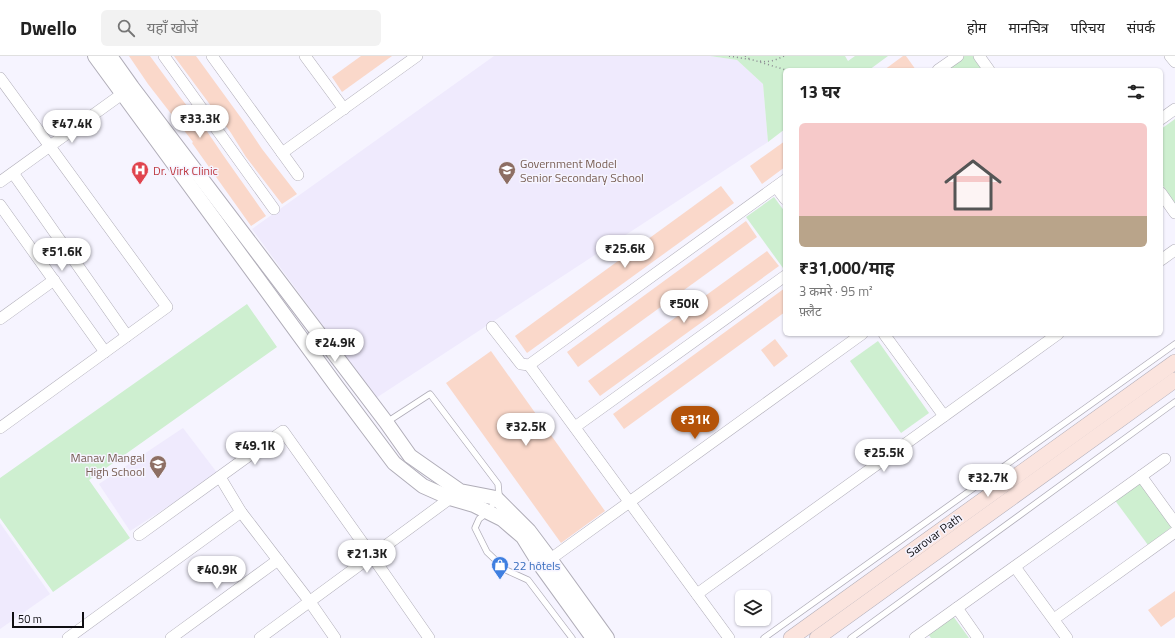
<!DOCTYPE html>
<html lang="hi">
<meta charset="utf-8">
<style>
body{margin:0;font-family:"Titillium Web","Noto Sans Devanagari",sans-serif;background:#f2f2f2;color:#222;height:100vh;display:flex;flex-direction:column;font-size:15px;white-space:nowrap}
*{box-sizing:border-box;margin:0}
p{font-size:13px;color:#767676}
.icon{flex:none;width:22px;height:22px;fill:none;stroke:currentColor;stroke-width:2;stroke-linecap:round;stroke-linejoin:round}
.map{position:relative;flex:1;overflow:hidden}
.side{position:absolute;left:783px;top:12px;width:380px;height:268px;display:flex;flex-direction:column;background:#fff;border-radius:6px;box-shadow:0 1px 3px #0004}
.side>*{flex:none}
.fabs{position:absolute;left:735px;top:534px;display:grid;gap:8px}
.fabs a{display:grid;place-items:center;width:36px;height:36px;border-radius:6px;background:#fff;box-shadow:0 1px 3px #0004;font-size:20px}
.scale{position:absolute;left:12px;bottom:10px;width:72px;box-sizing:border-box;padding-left:4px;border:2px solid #0f0e12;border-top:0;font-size:11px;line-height:14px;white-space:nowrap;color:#0f0e12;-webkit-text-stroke:3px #f6f4ff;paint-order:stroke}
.price{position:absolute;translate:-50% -34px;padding:0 9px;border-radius:14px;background:#fff;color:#222;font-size:13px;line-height:26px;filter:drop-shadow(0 1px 2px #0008)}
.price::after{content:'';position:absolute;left:50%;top:24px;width:12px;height:9px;margin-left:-6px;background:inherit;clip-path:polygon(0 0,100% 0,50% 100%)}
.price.current{background:#b45309;color:#fff}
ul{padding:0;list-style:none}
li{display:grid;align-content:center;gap:8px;height:212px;padding:0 16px}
li span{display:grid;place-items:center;height:124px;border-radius:6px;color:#555}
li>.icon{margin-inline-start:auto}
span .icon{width:72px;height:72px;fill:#fffc;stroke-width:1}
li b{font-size:17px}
h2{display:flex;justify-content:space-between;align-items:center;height:48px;padding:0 16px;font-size:17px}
header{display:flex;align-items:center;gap:24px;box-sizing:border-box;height:56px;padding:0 20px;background:#fff;border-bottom:1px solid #e0e0e0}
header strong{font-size:19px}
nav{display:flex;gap:22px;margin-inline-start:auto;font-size:14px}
.search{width:280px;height:36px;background:#f2f2f2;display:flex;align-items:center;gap:10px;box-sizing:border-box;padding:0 14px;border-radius:6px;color:#767676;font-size:15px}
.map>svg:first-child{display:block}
.built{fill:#efeafd}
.green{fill:#ceefd0}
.building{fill:#fad8ca}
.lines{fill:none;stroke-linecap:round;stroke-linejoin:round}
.service-casing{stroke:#b0adb8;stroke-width:7}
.minor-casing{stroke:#b0adb8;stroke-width:12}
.tertiary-casing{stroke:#b0adb8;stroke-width:16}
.secondary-casing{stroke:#b0adb8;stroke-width:16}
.path{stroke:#8b8991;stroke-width:1.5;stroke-dasharray:1 3;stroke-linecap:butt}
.service{stroke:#fff;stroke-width:5.5}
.minor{stroke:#fff;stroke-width:11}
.tertiary{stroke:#fff;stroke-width:14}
.secondary{stroke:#fbe4de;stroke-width:15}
.labels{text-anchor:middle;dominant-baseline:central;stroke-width:3;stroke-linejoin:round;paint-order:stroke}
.education-label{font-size:12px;fill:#785e54;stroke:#f6f4ff;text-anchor:start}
.health-label{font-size:12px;fill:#be3a42;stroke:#f6f4ff;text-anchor:start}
.street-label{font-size:12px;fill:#0f0e12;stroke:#f6f4ff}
.shop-label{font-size:12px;fill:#366cbe;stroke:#f6f4ff;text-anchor:start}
</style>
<header>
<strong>Dwello</strong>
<div class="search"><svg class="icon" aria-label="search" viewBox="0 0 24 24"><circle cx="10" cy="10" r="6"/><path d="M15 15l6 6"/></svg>यहाँ खोजें</div>
<nav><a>होम</a><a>मानचित्र</a><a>परिचय</a><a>संपर्क</a></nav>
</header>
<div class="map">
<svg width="1175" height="582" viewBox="0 0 1175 582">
<rect width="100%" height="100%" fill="#f6f4ff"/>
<g class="built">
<polygon points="494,0 710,0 737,4 763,28 768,86 376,342 252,173"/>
<polygon points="183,372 218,418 130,475 99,428"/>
<polygon points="0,467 50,538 0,573"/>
</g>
<g class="green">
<polygon points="710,0 845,0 848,5 855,0 888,0 869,14 785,14 785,73 768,86 763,28 737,4"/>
<polygon points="949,0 973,0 983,14 930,14"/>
<polygon points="1175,63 1175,147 1161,127 1161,73"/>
<polygon points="774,141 785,156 785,211 783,212 746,161"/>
<polygon points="247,248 277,291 89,424 130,482 53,536 0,462 0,422"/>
<polygon points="878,285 929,357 901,377 850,305"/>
<polygon points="1136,420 1173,470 1148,489 1111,439"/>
<polygon points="953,560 969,582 931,582 928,578"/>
</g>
<g class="building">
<polygon points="129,0 150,0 180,41 199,65 200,65 223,99 266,160 251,170 209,111 192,87 193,86 148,28"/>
<polygon points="174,0 196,0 244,66 262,93 297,138 282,148 246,101 231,77"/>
<polygon points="361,0 392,0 342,36 332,21"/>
<polygon points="903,0 906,0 916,14 884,14"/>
<polygon points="785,85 785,111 762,128 750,110"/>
<polygon points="721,130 734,147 527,297 515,280"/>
<polygon points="746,165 757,181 578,311 567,296"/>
<polygon points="767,195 779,210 600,340 588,325"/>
<polygon points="785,232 785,256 624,373 613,358"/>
<polygon points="775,283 788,300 774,311 761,294"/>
<polygon points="491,295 605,455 561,487 446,327"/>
<polygon points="1175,535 1175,561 1161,571 1148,554"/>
</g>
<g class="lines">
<defs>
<g id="service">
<polyline points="387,366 430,338 498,428 499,439 488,456 479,463 475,472 487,496 506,514 528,524 572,582"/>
<polyline points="764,582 1175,288"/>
<polyline points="851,582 1175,346"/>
</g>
<g id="minor">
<polyline points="164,0 274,153"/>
<polyline points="212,0 298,119"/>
<polyline points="305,0 344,53"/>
<polyline points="979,0 989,14"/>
<polyline points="1170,0 1175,6"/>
<polyline points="938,14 958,0"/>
<polyline points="0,22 167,251 0,372"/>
<polyline points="1161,63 1175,53"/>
<polyline points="282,97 417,0"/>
<polyline points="13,117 127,280"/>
<polyline points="0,126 129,33"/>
<polyline points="776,131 785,143"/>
<polyline points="1161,137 1175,157"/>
<polyline points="0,149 105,296"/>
<polyline points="1161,204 1175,194"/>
<polyline points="0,263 54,224"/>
<polyline points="492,271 521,308 529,309 785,124"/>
<polyline points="884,278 944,360"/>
<polyline points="529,309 729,582"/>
<polyline points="575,371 785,220"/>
<polyline points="1141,420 1175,467"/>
<polyline points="220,421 241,456 310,546 335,582"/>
<polyline points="139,479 283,375 372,500 429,582"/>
<polyline points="545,507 862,278"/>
<polyline points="1015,511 1067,582"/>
<polyline points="697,538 1058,278"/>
<polyline points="957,552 978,582"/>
<polyline points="1054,563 1175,476"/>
<polyline points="68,582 241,456"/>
<polyline points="171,582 278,504"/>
<polyline points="260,582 456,438"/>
<polyline points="915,582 1165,403"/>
</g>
<g id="tertiary">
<polyline points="95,0 337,331 394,407 423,430 450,442 474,449 502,463 523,481 541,510 593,582"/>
<polyline points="110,0 132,31 386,366 410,400 460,435 496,442 529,475 550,503 607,582"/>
</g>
<g id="secondary">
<polyline points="791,582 1175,306"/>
<polyline points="817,582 1175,324"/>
</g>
</defs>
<use href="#service" class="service-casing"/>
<use href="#minor" class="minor-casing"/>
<use href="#tertiary" class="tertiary-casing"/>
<use href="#secondary" class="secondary-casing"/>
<g class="path">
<polyline points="729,0 753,4 786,14"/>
<polyline points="745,0 750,3"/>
<path d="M760 5C768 7 776 4 784 0"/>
</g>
<use href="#service" class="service"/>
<use href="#minor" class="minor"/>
<use href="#tertiary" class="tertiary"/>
<use href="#secondary" class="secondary"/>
</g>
<defs>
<symbol id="hospital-pin" viewBox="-11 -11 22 30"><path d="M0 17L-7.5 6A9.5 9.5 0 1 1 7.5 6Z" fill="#e0444e" stroke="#f6f4ff"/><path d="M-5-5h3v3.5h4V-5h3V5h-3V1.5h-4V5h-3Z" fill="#fff"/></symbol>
<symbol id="school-pin" viewBox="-11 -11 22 30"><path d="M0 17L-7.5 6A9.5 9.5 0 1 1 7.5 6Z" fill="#8d6e63" stroke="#f6f4ff"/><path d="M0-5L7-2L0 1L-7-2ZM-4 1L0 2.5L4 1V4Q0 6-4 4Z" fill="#fff"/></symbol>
<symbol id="shop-pin" viewBox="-11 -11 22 30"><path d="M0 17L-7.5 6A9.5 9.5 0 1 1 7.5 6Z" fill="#3f7fe0" stroke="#f6f4ff"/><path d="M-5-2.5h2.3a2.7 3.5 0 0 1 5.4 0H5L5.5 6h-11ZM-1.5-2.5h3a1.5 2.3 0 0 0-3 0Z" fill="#fff"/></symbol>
</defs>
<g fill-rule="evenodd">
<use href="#hospital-pin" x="130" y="104" width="20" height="27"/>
<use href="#school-pin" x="497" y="104" width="20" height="27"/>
<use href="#school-pin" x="148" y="398" width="20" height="27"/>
<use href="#shop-pin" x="490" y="499" width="20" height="27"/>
</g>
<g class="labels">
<g class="education-label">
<text x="520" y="107">Government Model<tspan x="520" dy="14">Senior Secondary School</tspan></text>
<text x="145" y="401" text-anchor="end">Manav Mangal<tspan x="145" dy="14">High School</tspan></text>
</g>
<g class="health-label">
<text x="153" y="114">Dr. Virk Clinic</text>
</g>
<g class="street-label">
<text transform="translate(934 479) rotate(-36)">Sarovar Path</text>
</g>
<g class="shop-label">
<text x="513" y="509">22 hôtels</text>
</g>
</g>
</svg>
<div class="fabs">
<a><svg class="icon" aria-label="layers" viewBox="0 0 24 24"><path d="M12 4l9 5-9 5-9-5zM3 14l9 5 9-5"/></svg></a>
</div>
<div class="scale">50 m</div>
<b class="price" style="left:200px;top:83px">₹33.3K</b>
<b class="price" style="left:72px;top:88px">₹47.4K</b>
<b class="price" style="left:625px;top:213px">₹25.6K</b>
<b class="price" style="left:62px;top:216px">₹51.6K</b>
<b class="price" style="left:684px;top:268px">₹50K</b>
<b class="price" style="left:335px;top:307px">₹24.9K</b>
<b class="price current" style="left:695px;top:384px">₹31K</b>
<b class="price" style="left:526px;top:391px">₹32.5K</b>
<b class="price" style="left:255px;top:410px">₹49.1K</b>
<b class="price" style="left:884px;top:417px">₹25.5K</b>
<b class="price" style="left:988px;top:442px">₹32.7K</b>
<b class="price" style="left:367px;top:518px">₹21.3K</b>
<b class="price" style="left:217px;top:534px">₹40.9K</b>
<section class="side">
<h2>13 घर<svg class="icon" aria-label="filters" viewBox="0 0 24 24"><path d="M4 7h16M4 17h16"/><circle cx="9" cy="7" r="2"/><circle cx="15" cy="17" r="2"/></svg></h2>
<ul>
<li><span style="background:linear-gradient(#f6c9c9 75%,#b9a48a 0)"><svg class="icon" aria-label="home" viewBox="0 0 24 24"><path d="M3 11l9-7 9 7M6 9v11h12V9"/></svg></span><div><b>₹31,000/माह</b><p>3 कमरे · 95 m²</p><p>फ़्लैट</p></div></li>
</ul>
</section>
</div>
